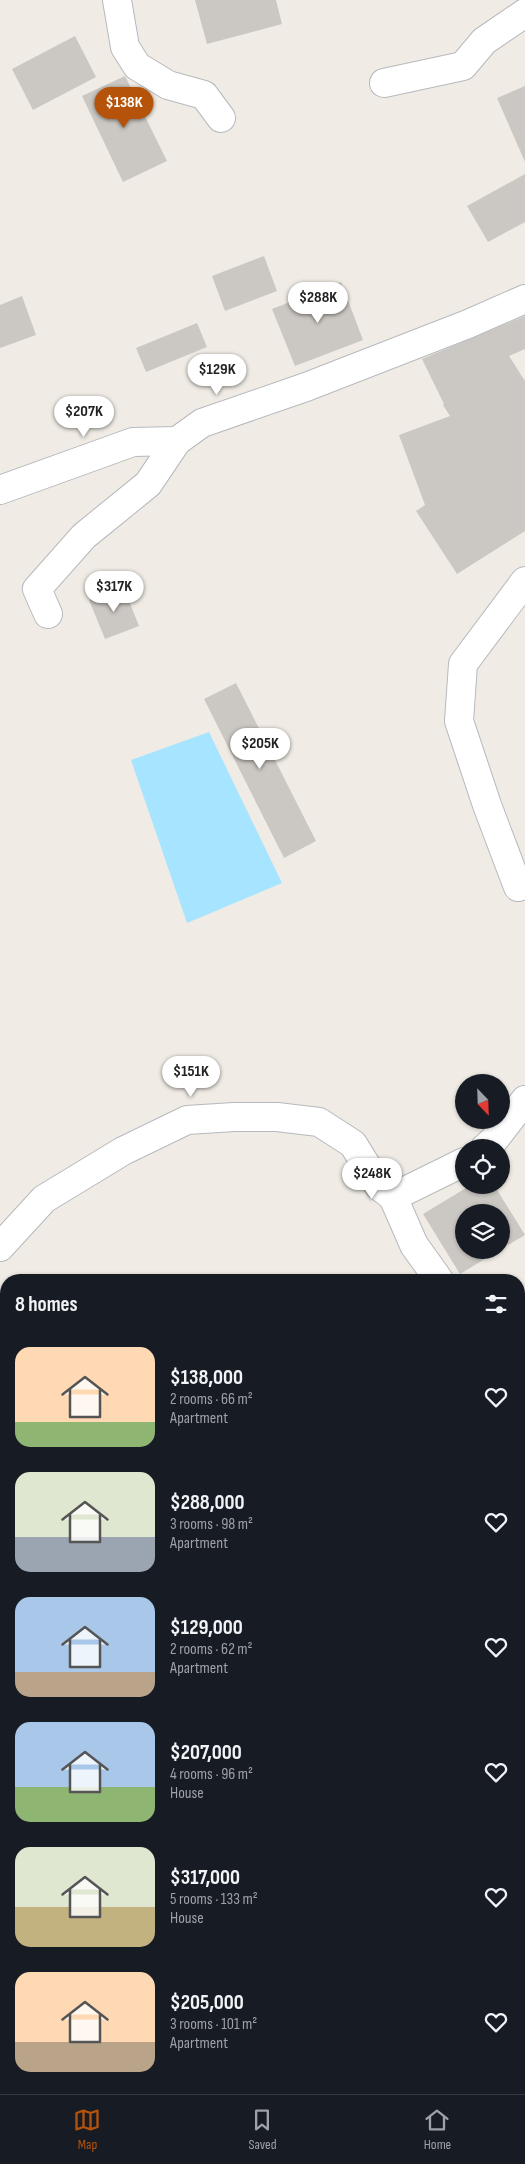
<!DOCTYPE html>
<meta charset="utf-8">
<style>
body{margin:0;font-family:"Sofia Sans Condensed",sans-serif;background:#242831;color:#f1f3f6;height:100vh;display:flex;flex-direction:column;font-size:19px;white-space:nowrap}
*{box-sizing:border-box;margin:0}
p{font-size:16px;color:#9ea1a6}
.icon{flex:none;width:28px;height:28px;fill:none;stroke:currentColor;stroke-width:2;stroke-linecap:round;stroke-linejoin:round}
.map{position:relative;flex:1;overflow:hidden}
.panel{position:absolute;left:0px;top:1274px;width:525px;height:821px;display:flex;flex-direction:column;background:#171b24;border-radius:20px 20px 0 0;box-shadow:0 1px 4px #0004}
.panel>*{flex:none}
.needle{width:32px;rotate:157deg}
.fabs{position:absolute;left:455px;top:1074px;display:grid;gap:10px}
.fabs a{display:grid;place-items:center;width:55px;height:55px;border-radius:50%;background:#171b24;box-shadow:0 1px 4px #0004;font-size:25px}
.price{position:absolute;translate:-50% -42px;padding:0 11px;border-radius:18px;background:#fff;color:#222;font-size:16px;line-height:32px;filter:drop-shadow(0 1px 2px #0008)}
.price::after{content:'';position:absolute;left:50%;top:30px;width:15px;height:11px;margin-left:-8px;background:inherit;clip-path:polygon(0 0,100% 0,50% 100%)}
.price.selected{background:#b45309;color:#fff}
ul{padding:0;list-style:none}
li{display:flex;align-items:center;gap:15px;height:125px;padding:0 15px}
li span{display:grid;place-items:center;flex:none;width:140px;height:100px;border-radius:15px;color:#555}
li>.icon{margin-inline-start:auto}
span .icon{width:60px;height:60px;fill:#fffc;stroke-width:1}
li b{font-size:21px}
h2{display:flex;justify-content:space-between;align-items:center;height:60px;padding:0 15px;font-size:21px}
.tab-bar{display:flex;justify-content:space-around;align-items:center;height:70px;border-top:1px solid #363941;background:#171b24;font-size:14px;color:#9ea1a6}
.tab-bar a{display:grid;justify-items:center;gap:2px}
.tab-bar .selected{color:#b45309}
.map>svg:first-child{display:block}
.water{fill:#a6e4ff}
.building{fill:#cbc7c2}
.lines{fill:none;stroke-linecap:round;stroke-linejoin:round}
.street-casing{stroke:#b6b9bd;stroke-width:30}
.street{stroke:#fff;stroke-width:28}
</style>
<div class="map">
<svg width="525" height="2094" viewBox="0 0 525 2094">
<rect width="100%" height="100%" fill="#f0ece5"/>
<polygon class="water" points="209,732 282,883 187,923 131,760"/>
<g class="building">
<polygon points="195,0 276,0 282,24 207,44"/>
<polygon points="75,36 96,77 33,110 12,69"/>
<polygon points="125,76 167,161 123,182 82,96"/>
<polygon points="525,86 525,162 497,98"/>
<polygon points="525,174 525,222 488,242 467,206"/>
<polygon points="264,256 277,291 225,311 212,276"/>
<polygon points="341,282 363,340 295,366 272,309"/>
<polygon points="22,296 36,335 0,348 0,305"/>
<polygon points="525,316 525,349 509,356 525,381 525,531 457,574 416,511 425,505 399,435 450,416 443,405 444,404 422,359"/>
<polygon points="197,323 207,347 146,372 136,348"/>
<polygon points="123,586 139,626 105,639 89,600"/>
<polygon points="236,683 316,841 284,858 204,699"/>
<polygon points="471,1185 494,1185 525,1235 501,1249 501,1212 464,1212 464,1250 500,1250 460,1274 423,1214"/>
</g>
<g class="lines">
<defs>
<g id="street">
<polyline points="117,0 125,47 137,66 168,85 204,95 221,118"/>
<polyline points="384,83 463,66 484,41 525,13"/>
<polyline points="0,490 133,442 177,441"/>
<polyline points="525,581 463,664 459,721 487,805 518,887 525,885"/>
<polyline points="48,614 37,589 84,536 148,484 177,441 202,423 306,387 468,324 525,299"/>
<polyline points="485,1148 494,1140 525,1100"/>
<polyline points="0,1247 44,1199 123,1151 187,1120 234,1117 277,1117 319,1122 353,1144 379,1186 393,1197"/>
<polyline points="439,1280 414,1245 393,1197 464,1162"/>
<polyline points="519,1393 525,1403"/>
<polyline points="0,1406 6,1420"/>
<polyline points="0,1524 6,1516"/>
<polyline points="519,1615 525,1610"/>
</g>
</defs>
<use href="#street" class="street-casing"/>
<use href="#street" class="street"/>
</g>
</svg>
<div class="fabs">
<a><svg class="needle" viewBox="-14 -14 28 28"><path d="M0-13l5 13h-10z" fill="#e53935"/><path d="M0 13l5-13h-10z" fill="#9ea1a6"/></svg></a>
<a><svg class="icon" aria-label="locate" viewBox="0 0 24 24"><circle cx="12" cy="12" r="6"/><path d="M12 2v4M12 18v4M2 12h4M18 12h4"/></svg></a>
<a><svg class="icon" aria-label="layers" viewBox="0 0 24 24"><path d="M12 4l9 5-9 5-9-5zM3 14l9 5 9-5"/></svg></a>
</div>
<b class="price selected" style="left:124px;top:129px">$138K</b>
<b class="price" style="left:318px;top:324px">$288K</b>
<b class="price" style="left:217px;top:396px">$129K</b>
<b class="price" style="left:84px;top:438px">$207K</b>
<b class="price" style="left:114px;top:613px">$317K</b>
<b class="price" style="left:260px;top:770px">$205K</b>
<b class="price" style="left:191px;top:1098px">$151K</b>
<b class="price" style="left:372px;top:1200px">$248K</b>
<section class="panel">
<h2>8 homes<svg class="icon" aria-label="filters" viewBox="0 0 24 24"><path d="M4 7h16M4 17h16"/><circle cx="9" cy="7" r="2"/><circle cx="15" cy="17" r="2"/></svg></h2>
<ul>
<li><span style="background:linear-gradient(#ffd9b3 75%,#8fb573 0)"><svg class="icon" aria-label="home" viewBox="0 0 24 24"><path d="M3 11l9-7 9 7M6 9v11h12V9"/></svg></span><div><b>$138,000</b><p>2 rooms · 66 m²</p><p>Apartment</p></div><svg class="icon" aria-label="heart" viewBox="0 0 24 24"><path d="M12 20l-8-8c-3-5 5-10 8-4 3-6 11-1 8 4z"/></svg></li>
<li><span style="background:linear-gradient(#dfe7d0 65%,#9aa5b1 0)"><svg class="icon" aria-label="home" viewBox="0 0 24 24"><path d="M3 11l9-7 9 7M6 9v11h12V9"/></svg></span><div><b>$288,000</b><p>3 rooms · 98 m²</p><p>Apartment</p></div><svg class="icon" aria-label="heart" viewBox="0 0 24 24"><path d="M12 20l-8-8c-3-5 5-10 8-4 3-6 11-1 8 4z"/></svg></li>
<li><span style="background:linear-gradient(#a9c7e8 75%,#b9a48a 0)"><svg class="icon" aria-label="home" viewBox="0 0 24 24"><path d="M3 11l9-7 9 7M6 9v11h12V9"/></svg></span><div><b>$129,000</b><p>2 rooms · 62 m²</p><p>Apartment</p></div><svg class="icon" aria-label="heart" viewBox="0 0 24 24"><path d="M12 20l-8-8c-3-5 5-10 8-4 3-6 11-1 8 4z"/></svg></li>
<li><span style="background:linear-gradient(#a9c7e8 65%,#8fb573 0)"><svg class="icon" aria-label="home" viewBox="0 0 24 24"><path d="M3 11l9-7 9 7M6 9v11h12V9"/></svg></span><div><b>$207,000</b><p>4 rooms · 96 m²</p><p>House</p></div><svg class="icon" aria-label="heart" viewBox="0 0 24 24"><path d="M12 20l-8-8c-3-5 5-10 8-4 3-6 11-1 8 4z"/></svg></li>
<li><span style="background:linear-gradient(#dfe7d0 60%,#c2b280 0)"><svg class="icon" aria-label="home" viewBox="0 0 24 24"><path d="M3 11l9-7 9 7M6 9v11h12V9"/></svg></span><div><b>$317,000</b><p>5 rooms · 133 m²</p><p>House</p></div><svg class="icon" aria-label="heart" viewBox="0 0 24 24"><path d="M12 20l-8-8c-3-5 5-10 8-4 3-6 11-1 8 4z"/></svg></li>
<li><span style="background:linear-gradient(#ffd9b3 70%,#b9a48a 0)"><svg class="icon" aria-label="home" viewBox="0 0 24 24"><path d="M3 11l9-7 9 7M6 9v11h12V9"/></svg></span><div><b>$205,000</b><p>3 rooms · 101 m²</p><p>Apartment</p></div><svg class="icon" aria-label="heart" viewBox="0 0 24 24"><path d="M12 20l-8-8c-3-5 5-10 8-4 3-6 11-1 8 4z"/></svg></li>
</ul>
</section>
</div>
<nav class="tab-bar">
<a class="selected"><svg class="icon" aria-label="map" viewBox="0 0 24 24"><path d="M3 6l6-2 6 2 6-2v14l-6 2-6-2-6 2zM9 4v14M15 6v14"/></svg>Map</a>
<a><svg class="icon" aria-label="saved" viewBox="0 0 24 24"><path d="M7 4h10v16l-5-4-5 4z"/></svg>Saved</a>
<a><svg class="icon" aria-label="home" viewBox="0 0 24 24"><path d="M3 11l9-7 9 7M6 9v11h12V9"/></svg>Home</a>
</nav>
